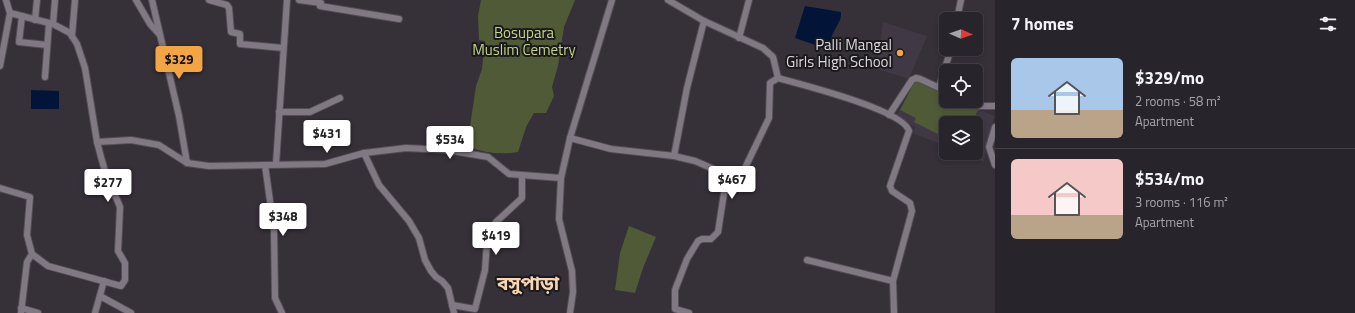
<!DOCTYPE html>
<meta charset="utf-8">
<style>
body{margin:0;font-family:"Titillium Web","Noto Sans Bengali",sans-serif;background:#343037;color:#f1f3f6;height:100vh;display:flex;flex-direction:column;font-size:15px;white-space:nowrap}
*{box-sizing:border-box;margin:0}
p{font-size:13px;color:#a5a4a9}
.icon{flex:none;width:22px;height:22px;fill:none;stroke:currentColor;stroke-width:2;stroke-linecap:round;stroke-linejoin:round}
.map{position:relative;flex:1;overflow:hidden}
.drawer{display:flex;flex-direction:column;background:#28242b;width:360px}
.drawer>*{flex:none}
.needle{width:26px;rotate:92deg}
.fabs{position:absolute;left:939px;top:12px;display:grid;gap:8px}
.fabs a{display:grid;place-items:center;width:44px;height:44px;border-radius:6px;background:#28242b;box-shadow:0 2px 6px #0003,0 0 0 1px #444147;font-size:20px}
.price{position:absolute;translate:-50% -34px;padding:0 9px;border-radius:4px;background:#fff;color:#222;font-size:13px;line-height:26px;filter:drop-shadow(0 1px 2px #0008)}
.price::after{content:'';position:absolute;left:50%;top:24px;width:12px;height:9px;margin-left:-6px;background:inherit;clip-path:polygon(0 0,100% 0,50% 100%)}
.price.on{background:#f3a443;color:#111}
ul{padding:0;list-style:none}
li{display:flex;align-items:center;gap:12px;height:100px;padding:0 16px}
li+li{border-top:1px solid #444147}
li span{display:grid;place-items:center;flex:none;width:112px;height:80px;border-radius:6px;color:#555}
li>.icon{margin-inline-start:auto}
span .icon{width:48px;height:48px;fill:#fffc;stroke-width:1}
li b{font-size:17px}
h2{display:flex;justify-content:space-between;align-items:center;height:48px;padding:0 16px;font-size:17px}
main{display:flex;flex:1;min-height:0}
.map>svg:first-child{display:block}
.built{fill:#413846}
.green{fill:#515a37}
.water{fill:#021538}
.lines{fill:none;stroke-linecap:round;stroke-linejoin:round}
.street-casing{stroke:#524e55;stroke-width:8}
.street{stroke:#807984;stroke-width:6}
.poi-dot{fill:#f3a443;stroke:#1c191d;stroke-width:1.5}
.labels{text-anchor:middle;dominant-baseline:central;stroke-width:4;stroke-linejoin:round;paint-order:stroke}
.park-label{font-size:15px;fill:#c1d587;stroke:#1c191d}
.poi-label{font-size:15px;fill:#dcd8de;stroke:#1c191d;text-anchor:end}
.district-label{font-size:19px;font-weight:bold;fill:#f8d6b3;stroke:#1c191d}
</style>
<main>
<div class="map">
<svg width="995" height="313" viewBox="0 0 995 313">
<rect width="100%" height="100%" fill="#363039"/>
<g class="built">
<polygon points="883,22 927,36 909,79 877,69"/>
<polygon points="916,81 946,101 960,101 994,116 984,162 962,153 976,153 976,123 946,123 946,146 912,133 915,127 896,116"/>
</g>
<g class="green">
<path d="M481 0H575L564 27 558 66 552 87 554 96 546 113H534L526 127 518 152C500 155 484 153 467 146L476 86 482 69 485 41 479 40 478 16Z"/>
<polygon points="916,79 946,94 946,101 960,101 978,110 972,123 946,123 946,138 914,122 916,118 900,110"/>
<polygon points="629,226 656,237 643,268 635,293 615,290 620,253"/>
</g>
<g class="water">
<path d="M805 6 841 12C841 15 841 19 839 22 834 32 827 40 833 51L795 38Z"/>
<polygon points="31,90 59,91 59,109 31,109"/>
</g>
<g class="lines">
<defs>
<g id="street">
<polyline points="136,0 150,24 160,35"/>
<polyline points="152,0 179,116 187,163"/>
<polyline points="209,0 227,5 229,8 231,32 240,34 240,44 283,48"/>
<polyline points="299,0 321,3 320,6 399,19"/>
<path d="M668 0 704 21 763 48 773 57 778 78C800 84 904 110 909 131L890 186 892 191 910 203 912 211 893 281 894 313"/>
<polyline points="22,16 19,42 47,45"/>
<polyline points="957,19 961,0"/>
<polyline points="35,20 37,0"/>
<polyline points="53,24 55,0"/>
<polyline points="72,36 75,0"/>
<polyline points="739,38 749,0"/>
<polyline points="0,66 10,13"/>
<polyline points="45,77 49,23"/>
<polyline points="939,87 951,49"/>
<polyline points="966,101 975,106 995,106"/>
<polyline points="279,112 310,112 340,98"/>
<polyline points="889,115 912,80 916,78 920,79 946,91"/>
<polyline points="995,127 989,147 995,165"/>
<polyline points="570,138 611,149 674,156 695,161 716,170 736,181"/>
<polyline points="97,142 131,140 159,145 187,163 209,166 325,164 364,153 379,185 409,221 419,238 425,260 431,271 436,277 442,281 448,288 454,313"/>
<polyline points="364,153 406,148 447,150 488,157 509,174 561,178"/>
<polyline points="674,156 687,88 704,21"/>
<polyline points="276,164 287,0"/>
<polyline points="265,165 274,230 275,298 282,313"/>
<polyline points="0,188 30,197 27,235 32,254 48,266 121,286 125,280 125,263 118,251 120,207 105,171 101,157 97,142 85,68 77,44 70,33 53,24 10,13 6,0"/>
<polyline points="807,260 893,281"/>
<polyline points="100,296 131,313"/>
<polyline points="452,305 475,309 485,270 487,241 496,222 522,198 522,175"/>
<polyline points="21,308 38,313"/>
<polyline points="21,313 27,262 32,254"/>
<polyline points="95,313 104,281 107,282"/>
<polyline points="570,313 573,292 572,271 559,219 561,178 570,138 612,0"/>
<polyline points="689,313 675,309 675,290 687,259 698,241 702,239 711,239 718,232 724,193 744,170 769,118 770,83 778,78"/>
</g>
</defs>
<use href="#street" class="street-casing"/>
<use href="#street" class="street"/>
</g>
<circle class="poi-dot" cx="900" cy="53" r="4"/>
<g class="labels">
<g class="park-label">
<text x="524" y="32">Bosupara<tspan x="524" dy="17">Muslim Cemetry</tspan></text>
</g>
<g class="poi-label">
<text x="892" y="44">Palli Mangal<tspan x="892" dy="17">Girls High School</tspan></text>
</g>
<g class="district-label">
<text x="528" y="282">বসুপাড়া</text>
</g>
</g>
</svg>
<div class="fabs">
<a><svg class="needle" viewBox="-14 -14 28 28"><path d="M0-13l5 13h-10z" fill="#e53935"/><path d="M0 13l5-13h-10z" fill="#a5a4a9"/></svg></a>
<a><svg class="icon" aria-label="locate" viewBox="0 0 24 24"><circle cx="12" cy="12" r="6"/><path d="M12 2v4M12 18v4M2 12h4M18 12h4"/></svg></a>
<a><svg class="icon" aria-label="layers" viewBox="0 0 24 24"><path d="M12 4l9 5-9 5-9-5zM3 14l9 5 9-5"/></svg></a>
</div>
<b class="price on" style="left:179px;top:80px">$329</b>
<b class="price" style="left:327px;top:154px">$431</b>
<b class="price" style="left:450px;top:160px">$534</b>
<b class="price" style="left:732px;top:200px">$467</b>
<b class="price" style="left:108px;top:203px">$277</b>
<b class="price" style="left:283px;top:237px">$348</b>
<b class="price" style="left:496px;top:256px">$419</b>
</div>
<section class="drawer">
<h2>7 homes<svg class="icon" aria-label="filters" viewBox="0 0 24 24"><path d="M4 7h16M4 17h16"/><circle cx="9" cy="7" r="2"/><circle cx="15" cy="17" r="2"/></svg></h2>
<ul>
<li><span style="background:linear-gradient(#a9c7e8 65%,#b9a48a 0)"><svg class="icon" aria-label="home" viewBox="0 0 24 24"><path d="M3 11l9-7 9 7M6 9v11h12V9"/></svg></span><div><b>$329/mo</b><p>2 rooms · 58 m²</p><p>Apartment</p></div></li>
<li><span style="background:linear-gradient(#f6c9c9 70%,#b9a48a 0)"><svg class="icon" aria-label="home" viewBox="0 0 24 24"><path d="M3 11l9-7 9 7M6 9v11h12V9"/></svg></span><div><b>$534/mo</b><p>3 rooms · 116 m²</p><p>Apartment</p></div></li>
</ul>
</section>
</main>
